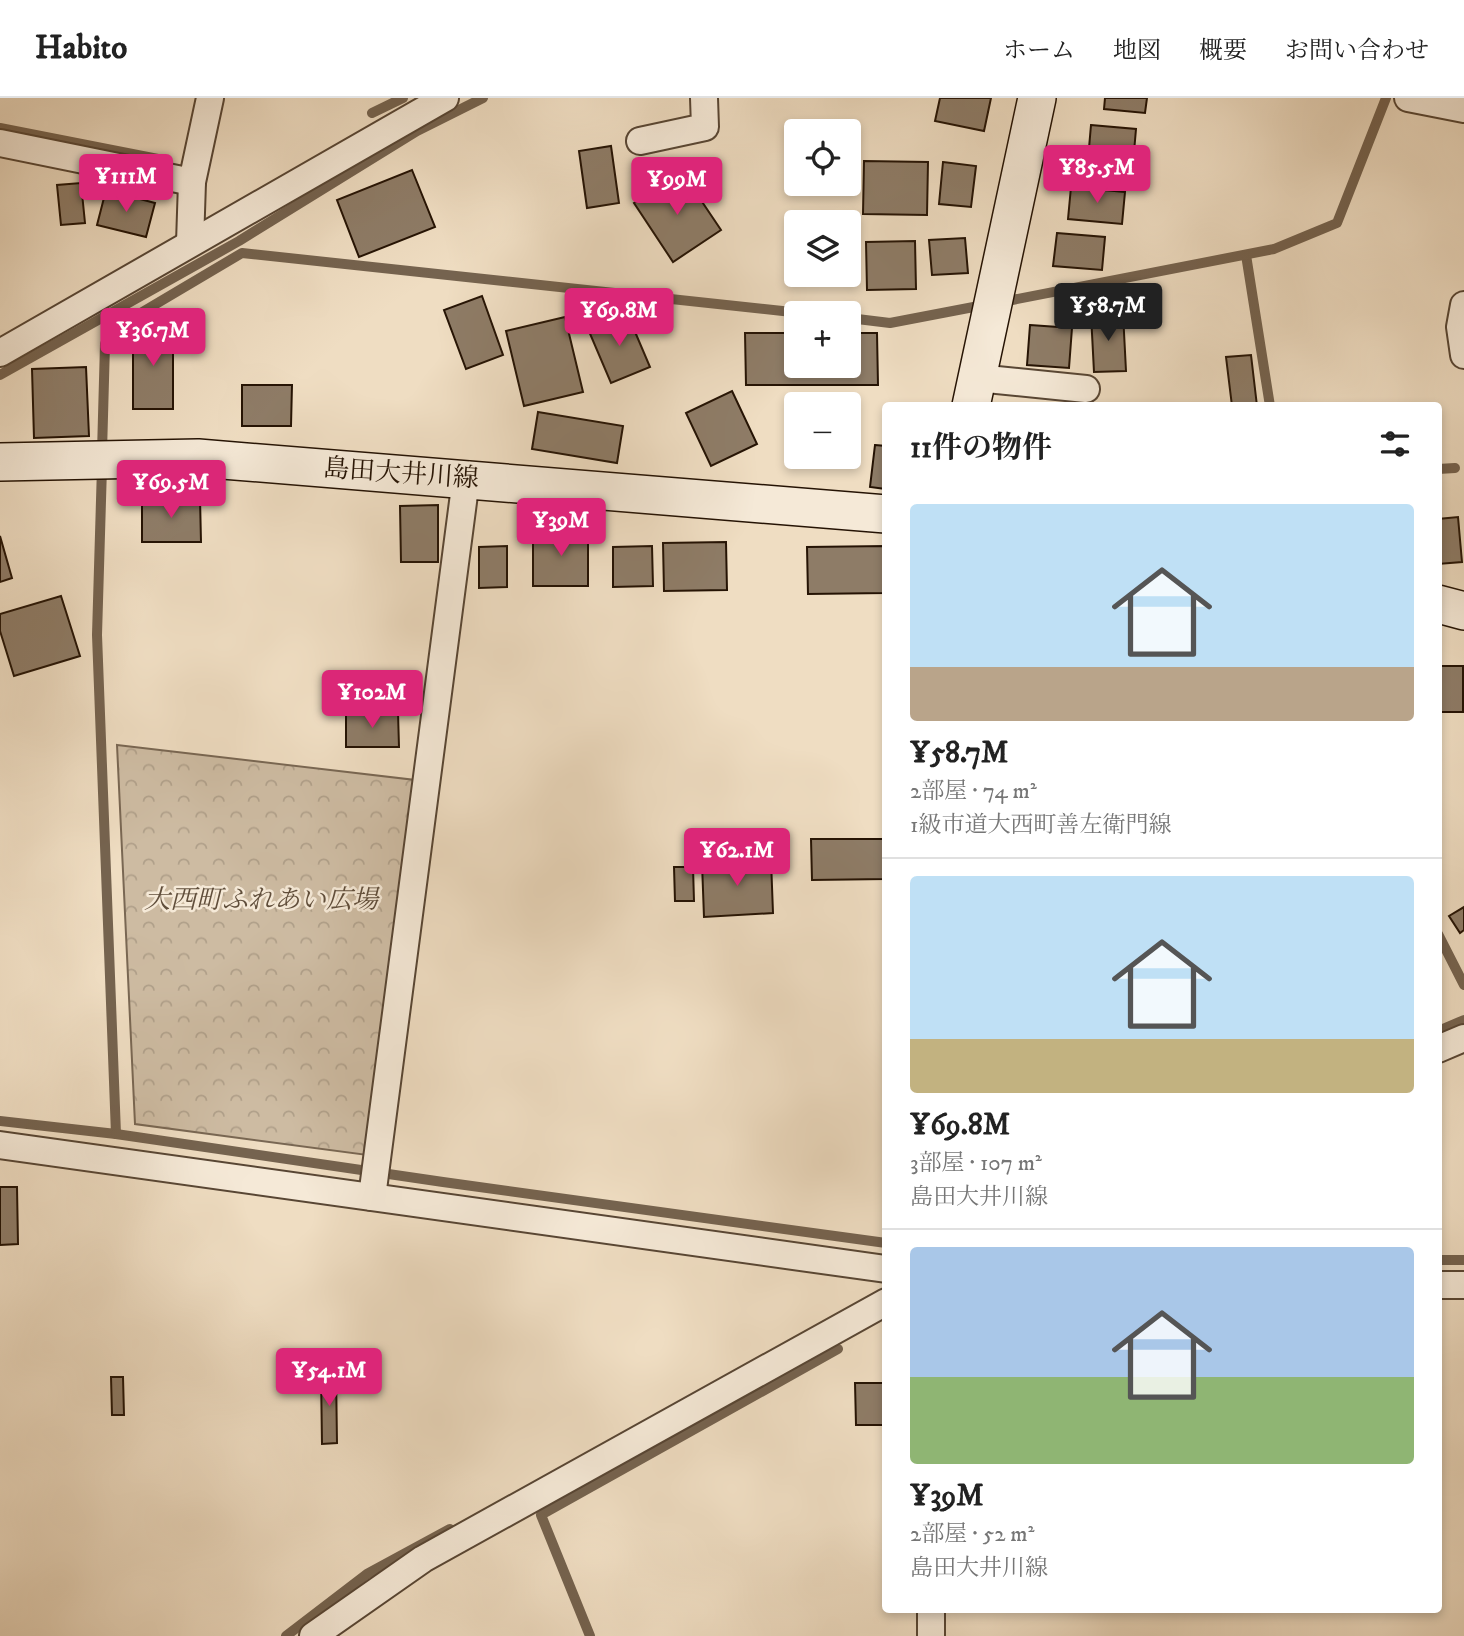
<!DOCTYPE html>
<html lang="ja">
<meta charset="utf-8">
<style>
body{margin:0;font-family:"IM FELL DW Pica","Noto Serif JP",serif;background:#f2f2f2;color:#222;height:100vh;display:flex;flex-direction:column;font-size:26px;white-space:nowrap}
*{box-sizing:border-box;margin:0}
p{font-size:23px;color:#767676}
.icon{flex:none;width:38px;height:38px;fill:none;stroke:currentColor;stroke-width:2;stroke-linecap:round;stroke-linejoin:round}
.map{position:relative;flex:1;overflow:hidden}
.panel{position:absolute;left:882px;top:304px;width:560px;height:1211px;display:flex;flex-direction:column;background:#fff;border-radius:7px;box-shadow:0 4px 10px #0003}
.panel>*{flex:none}
.buttons{position:absolute;left:784px;top:21px;display:grid;gap:14px}
.buttons a{display:grid;place-items:center;width:77px;height:77px;border-radius:7px;background:#fff;box-shadow:0 4px 10px #0003;font-size:35px}
.price{position:absolute;translate:-50% -60px;padding:0 16px;border-radius:7px;background:#db2777;color:#fff;font-size:23px;line-height:46px;filter:drop-shadow(0 2px 4px #0008)}
.price::after{content:'';position:absolute;left:50%;top:42px;width:21px;height:16px;margin-left:-10px;background:inherit;clip-path:polygon(0 0,100% 0,50% 100%)}
.price.active{background:#222;color:#fff}
ul{padding:0;list-style:none}
li{display:grid;align-content:center;gap:14px;height:371px;padding:0 28px}
li+li{border-top:2px solid #e0e0e0}
li span{display:grid;place-items:center;height:217px;border-radius:7px;color:#555}
li>.icon{margin-inline-start:auto}
span .icon{width:126px;height:126px;fill:#fffc;stroke-width:1}
li b{font-size:30px}
h2{display:flex;justify-content:space-between;align-items:center;height:84px;padding:0 28px;font-size:30px}
header{display:flex;align-items:center;gap:42px;box-sizing:border-box;height:98px;padding:0 35px;background:#fff;border-bottom:2px solid #e0e0e0}
header strong{font-size:33px}
nav{display:flex;gap:38px;margin-inline-start:auto;font-size:24px}
.map>svg:first-child{display:block}
.park{fill:url(#park-crowns);stroke:#796753;stroke-width:2}
.lines{fill:none;stroke-linecap:round;stroke-linejoin:round}
.stream{stroke:#75634f;stroke-width:10}
.building{fill:#8e7c67;stroke:#251304;stroke-width:2}
.street-casing{stroke:#584634;stroke-width:30}
.secondary-casing{stroke:#251304;stroke-width:40}
.street{stroke:#f5e9d7;stroke-width:26}
.secondary{stroke:#f5e9d7;stroke-width:37}
.labels{text-anchor:middle;dominant-baseline:central;stroke-width:5;stroke-linejoin:round;paint-order:stroke}
.street-label{font-size:26px;fill:#251304;stroke:#f5e9d7}
.park-label{font-size:26px;font-style:italic;fill:#604e3b;stroke:#f5e9d7}
</style>
<header>
<strong>Habito</strong>
<nav><a>ホーム</a><a>地図</a><a>概要</a><a>お問い合わせ</a></nav>
</header>
<div class="map">
<svg width="1464" height="1538" viewBox="0 0 1464 1538">
<defs>
<pattern id="park-crowns" width="20" height="18" patternUnits="userSpaceOnUse" patternTransform="scale(1.75)"><rect width="20" height="18" fill="#cdbba2"/><path d="M2 6a3 3 0 1 1 6 0M12 15a3 3 0 1 1 6 0" fill="none" stroke="#b0a08a"/></pattern>
</defs>
<rect width="100%" height="100%" fill="#efddc2"/>
<filter id="stains"><feTurbulence type="fractalNoise" baseFrequency=".00286" numOctaves="4"/><feColorMatrix values="0 0 0 0 .2 0 0 0 0 .09 0 0 0 0 .02 0 0 0 .5 -.17"/></filter>
<radialGradient id="worn" r=".72"><stop offset=".6" stop-color="#630" stop-opacity="0"/><stop offset="1" stop-color="#630" stop-opacity=".3"/></radialGradient>
<polygon class="park" points="117,647 415,682 367,1057 135,1026"/>
<g class="lines">
<g class="stream">
<polyline points="372,15 403,0"/>
<polyline points="0,30 163,62"/>
<polyline points="1246,157 1270,308"/>
<polyline points="1002,204 1274,151 1337,125 1386,0"/>
<polyline points="849,220 890,225 984,207"/>
<polyline points="0,277 239,143 417,33 483,0"/>
<polyline points="102,354 105,246 134,219 242,155 801,215"/>
<polyline points="1438,371 1455,370"/>
<polyline points="1438,836 1464,887"/>
<polyline points="1438,933 1464,922"/>
<polyline points="0,1023 116,1036 97,537 102,369"/>
<polyline points="116,1036 443,1084 886,1145"/>
<polyline points="1438,1162 1464,1162"/>
<polyline points="286,1538 367,1476 450,1431"/>
<polyline points="590,1538 541,1417 838,1251"/>
</g>
</g>
<g class="building">
<polygon points="940,0 991,0 984,33 935,23"/>
<polygon points="1105,0 1147,0 1145,15 1104,11"/>
<polygon points="1091,27 1136,31 1132,77 1087,73"/>
<polygon points="611,48 619,105 587,110 579,53"/>
<polygon points="864,63 928,64 927,117 863,116"/>
<polygon points="943,64 976,68 971,109 939,106"/>
<polygon points="412,72 435,129 359,159 337,102"/>
<polygon points="682,74 721,132 673,164 634,105"/>
<polygon points="81,85 85,125 61,127 57,87"/>
<polygon points="1071,89 1125,94 1122,126 1068,121"/>
<polygon points="106,92 155,105 146,139 97,127"/>
<polygon points="1057,135 1105,139 1102,172 1053,168"/>
<polygon points="965,140 968,175 932,177 929,142"/>
<polygon points="915,143 916,191 867,192 866,144"/>
<polygon points="482,198 503,257 466,271 444,212"/>
<polygon points="627,215 650,269 611,285 588,231"/>
<polygon points="1123,215 1126,273 1094,274 1091,216"/>
<polygon points="565,219 583,294 524,308 506,233"/>
<polygon points="1030,227 1072,230 1069,270 1027,267"/>
<rect x="133" y="230" width="40" height="81"/>
<polygon points="745,235 796,235 796,268 849,268 849,235 877,235 878,287 746,287"/>
<polygon points="1251,257 1257,308 1232,308 1226,259"/>
<polygon points="86,269 89,338 34,340 32,271"/>
<polygon points="242,287 292,287 291,328 242,328"/>
<polygon points="732,293 757,346 711,368 686,315"/>
<polygon points="538,314 623,328 617,365 532,351"/>
<polygon points="875,347 886,348 886,391 870,389"/>
<polygon points="200,400 201,444 142,444 142,401"/>
<polygon points="438,407 438,464 401,464 400,408"/>
<polygon points="1458,419 1462,464 1438,466 1438,421"/>
<polygon points="588,432 588,488 533,488 533,433"/>
<polygon points="0,438 12,480 0,484"/>
<polygon points="726,444 727,492 664,493 663,445"/>
<polygon points="507,448 507,489 479,490 479,449"/>
<polygon points="652,448 653,488 613,489 613,449"/>
<polygon points="886,448 886,495 808,496 807,449"/>
<polygon points="61,498 80,558 14,578 0,533 0,516"/>
<rect x="1438" y="568" width="25" height="46"/>
<polygon points="398,614 399,649 346,649 346,615"/>
<polygon points="811,741 886,741 886,781 812,782"/>
<polygon points="771,762 773,815 704,819 702,765"/>
<polygon points="674,769 693,769 694,803 675,803"/>
<polygon points="1464,809 1464,832 1460,835 1449,818"/>
<polygon points="0,1089 17,1089 18,1146 0,1147"/>
<polygon points="321,1274 336,1274 337,1345 322,1346"/>
<polygon points="111,1279 123,1279 124,1317 112,1317"/>
<polygon points="855,1285 886,1285 886,1327 856,1327"/>
</g>
<g class="lines">
<defs>
<g id="street">
<polyline points="1408,0 1464,11"/>
<polyline points="640,43 705,29 704,0"/>
<polyline points="0,45 192,84"/>
<polyline points="190,145 192,84 210,0"/>
<polyline points="1464,207 1460,229 1464,257"/>
<polyline points="0,255 445,0"/>
<polyline points="977,280 1086,291"/>
<polyline points="1438,951 1464,940"/>
<polyline points="0,1047 886,1171"/>
<polyline points="372,1099 466,381"/>
<polyline points="1438,1187 1464,1187"/>
<polyline points="313,1538 423,1461 886,1204"/>
<polyline points="931,1538 931,1512"/>
</g>
<g id="secondary">
<polyline points="971,308 1037,0"/>
<polyline points="0,364 198,360 886,416"/>
<polyline points="1438,506 1464,513"/>
</g>
</defs>
<use href="#street" class="street-casing"/>
<use href="#secondary" class="secondary-casing"/>
<use href="#street" class="street"/>
<use href="#secondary" class="secondary"/>
</g>
<g class="labels">
<g class="street-label">
<text transform="translate(401 376) rotate(4)">島田大井川線</text>
</g>
<g class="park-label">
<text x="261" y="802">大西町ふれあい広場</text>
</g>
</g>
<rect width="100%" height="100%" filter="url(#stains)"/>
<rect width="100%" height="100%" fill="url(#worn)"/>
</svg>
<div class="buttons">
<a><svg class="icon" aria-label="locate" viewBox="0 0 24 24"><circle cx="12" cy="12" r="6"/><path d="M12 2v4M12 18v4M2 12h4M18 12h4"/></svg></a>
<a><svg class="icon" aria-label="layers" viewBox="0 0 24 24"><path d="M12 4l9 5-9 5-9-5zM3 14l9 5 9-5"/></svg></a>
<a>+</a>
<a>−</a>
</div>
<b class="price" style="left:1097px;top:107px">¥85.5M</b>
<b class="price" style="left:126px;top:116px">¥111M</b>
<b class="price" style="left:677px;top:119px">¥99M</b>
<b class="price active" style="left:1108px;top:245px">¥58.7M</b>
<b class="price" style="left:619px;top:250px">¥69.8M</b>
<b class="price" style="left:153px;top:270px">¥36.7M</b>
<b class="price" style="left:171px;top:422px">¥69.5M</b>
<b class="price" style="left:561px;top:460px">¥39M</b>
<b class="price" style="left:372px;top:632px">¥102M</b>
<b class="price" style="left:737px;top:790px">¥62.1M</b>
<b class="price" style="left:329px;top:1310px">¥54.1M</b>
<section class="panel">
<h2>11件の物件<svg class="icon" aria-label="filters" viewBox="0 0 24 24"><path d="M4 7h16M4 17h16"/><circle cx="9" cy="7" r="2"/><circle cx="15" cy="17" r="2"/></svg></h2>
<ul>
<li><span style="background:linear-gradient(#bfe0f5 75%,#b9a48a 0)"><svg class="icon" aria-label="home" viewBox="0 0 24 24"><path d="M3 11l9-7 9 7M6 9v11h12V9"/></svg></span><div><b>¥58.7M</b><p>2部屋 · 74 m²</p><p>1級市道大西町善左衛門線</p></div></li>
<li><span style="background:linear-gradient(#bfe0f5 75%,#c2b280 0)"><svg class="icon" aria-label="home" viewBox="0 0 24 24"><path d="M3 11l9-7 9 7M6 9v11h12V9"/></svg></span><div><b>¥69.8M</b><p>3部屋 · 107 m²</p><p>島田大井川線</p></div></li>
<li><span style="background:linear-gradient(#a9c7e8 60%,#8fb573 0)"><svg class="icon" aria-label="home" viewBox="0 0 24 24"><path d="M3 11l9-7 9 7M6 9v11h12V9"/></svg></span><div><b>¥39M</b><p>2部屋 · 52 m²</p><p>島田大井川線</p></div></li>
</ul>
</section>
</div>
